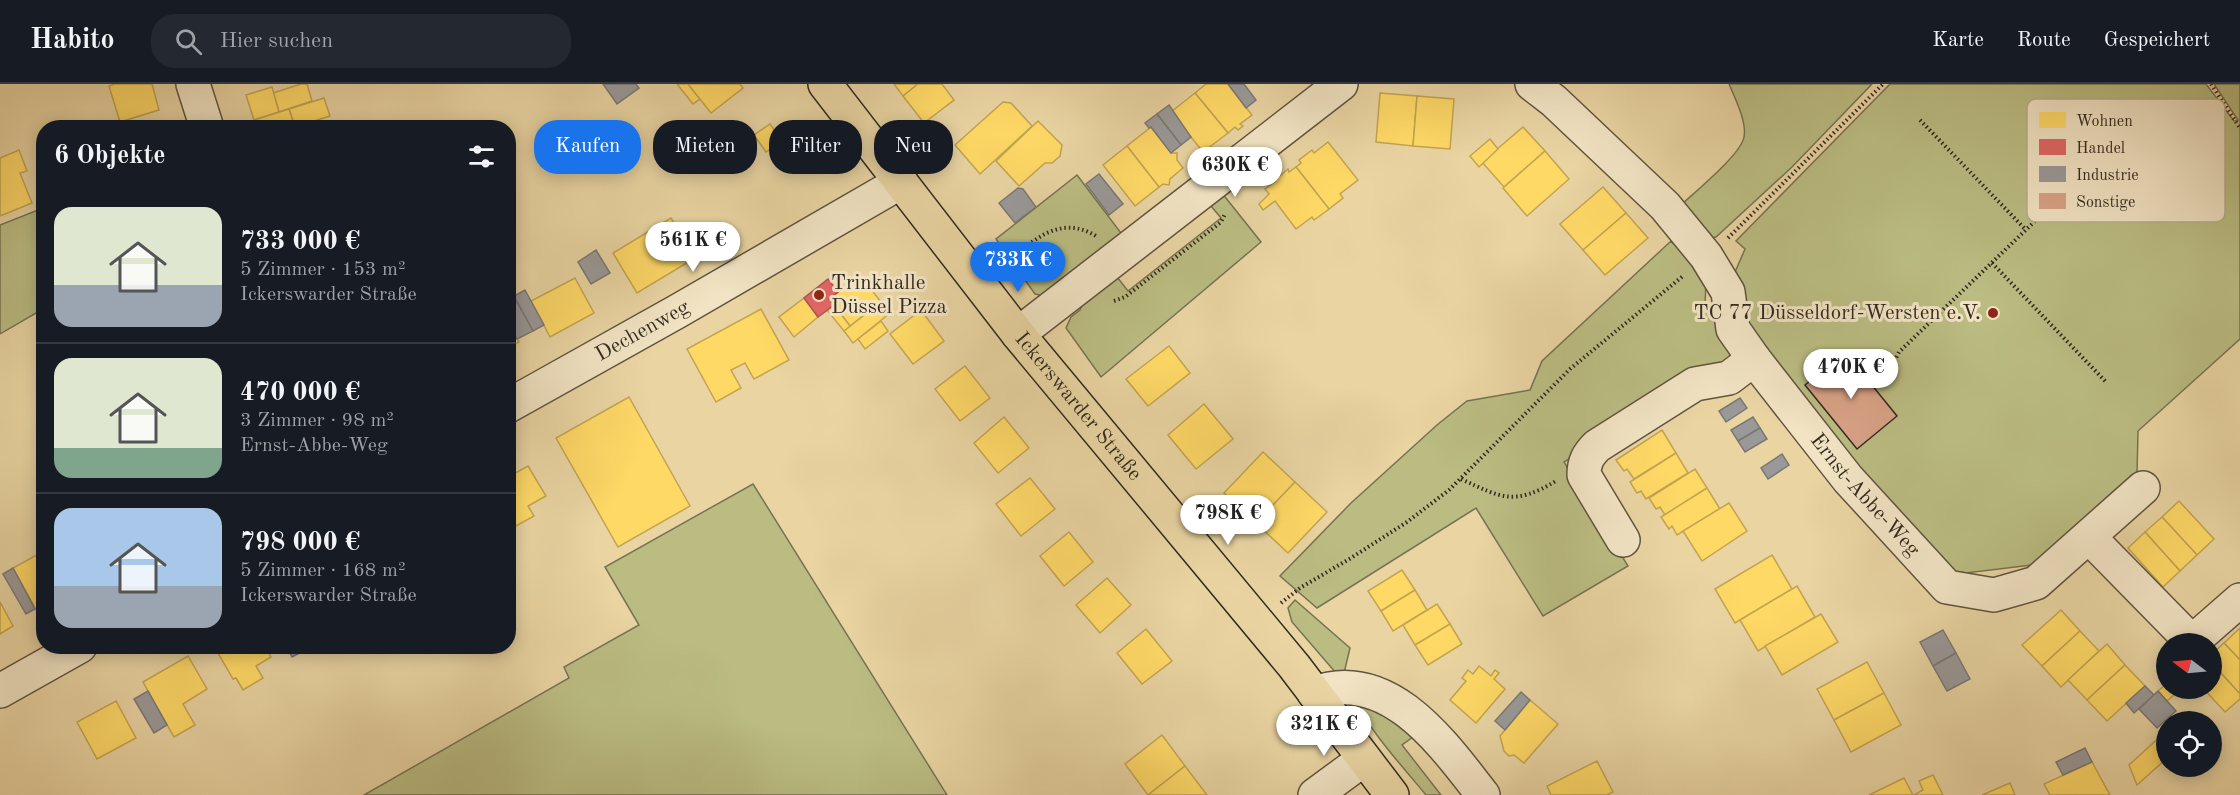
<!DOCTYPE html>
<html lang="de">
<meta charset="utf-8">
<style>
body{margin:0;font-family:"Old Standard TT",serif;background:#242831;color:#f1f3f6;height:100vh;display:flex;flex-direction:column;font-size:22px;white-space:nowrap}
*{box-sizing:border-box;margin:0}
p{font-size:20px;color:#9ea1a6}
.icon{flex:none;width:33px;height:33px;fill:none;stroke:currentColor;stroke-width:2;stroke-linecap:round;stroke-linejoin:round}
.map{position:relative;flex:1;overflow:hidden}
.side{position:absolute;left:36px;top:36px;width:480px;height:534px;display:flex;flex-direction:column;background:#171b24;border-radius:24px;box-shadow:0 3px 15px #0003}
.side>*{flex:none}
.top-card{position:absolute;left:534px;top:36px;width:570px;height:54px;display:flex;gap:12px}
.needle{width:39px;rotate:286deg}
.buttons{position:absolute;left:2156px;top:549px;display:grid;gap:12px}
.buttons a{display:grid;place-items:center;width:66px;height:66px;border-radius:50%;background:#171b24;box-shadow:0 3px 15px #0003;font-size:30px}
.price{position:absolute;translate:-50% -51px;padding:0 14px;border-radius:21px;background:#fff;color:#222;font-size:20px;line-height:39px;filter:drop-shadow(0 2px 3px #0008)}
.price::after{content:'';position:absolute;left:50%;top:36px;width:18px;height:14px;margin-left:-9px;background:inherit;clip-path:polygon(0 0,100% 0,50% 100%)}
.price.active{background:#1a73e8;color:#fff}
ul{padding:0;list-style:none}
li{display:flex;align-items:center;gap:18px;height:150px;padding:0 18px}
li+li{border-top:2px solid #363941}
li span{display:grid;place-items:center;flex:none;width:168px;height:120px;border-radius:18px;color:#555}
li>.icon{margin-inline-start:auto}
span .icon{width:72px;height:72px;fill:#fffc;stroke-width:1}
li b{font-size:26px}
h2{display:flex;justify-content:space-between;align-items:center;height:72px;padding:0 18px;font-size:26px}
.tag{padding:0 21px;border-radius:24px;background:#171b24;box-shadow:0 3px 15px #0003;font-size:21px;line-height:54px}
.tag.active{background:#1a73e8;color:#fff}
header{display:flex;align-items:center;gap:36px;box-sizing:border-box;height:84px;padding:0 30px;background:#171b24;border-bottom:2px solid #363941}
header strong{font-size:28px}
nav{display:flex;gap:33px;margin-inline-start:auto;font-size:21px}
.search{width:420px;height:54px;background:#242831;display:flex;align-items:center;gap:15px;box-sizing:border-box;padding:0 21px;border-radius:24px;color:#9ea1a6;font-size:22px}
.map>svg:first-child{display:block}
.green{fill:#babc82;stroke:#767351;stroke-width:1.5}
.homes{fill:#ffd966;stroke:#c2a451;stroke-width:1.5}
.shops{fill:#e06666;stroke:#ac5451;stroke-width:1.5}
.industry{fill:#999;stroke:#7a7875;stroke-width:1.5}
.building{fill:#d8a286;stroke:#322a20;stroke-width:1.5}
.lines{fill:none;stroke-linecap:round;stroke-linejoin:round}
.minor-casing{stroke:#605440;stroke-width:36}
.major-casing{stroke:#322a20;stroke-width:36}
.path{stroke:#322a20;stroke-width:4;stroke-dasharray:1.5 3;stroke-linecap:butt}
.minor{stroke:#f1e3c3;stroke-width:33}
.major{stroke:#e9d4a2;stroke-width:33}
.poi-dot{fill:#8f2418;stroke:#f1e3c3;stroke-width:2}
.labels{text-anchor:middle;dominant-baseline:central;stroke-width:6;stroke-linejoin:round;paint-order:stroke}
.poi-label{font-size:21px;fill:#322a20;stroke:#f1e3c3;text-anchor:start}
.street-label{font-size:21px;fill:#322a20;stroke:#f1e3c3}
.key{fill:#f1e3c3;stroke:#b8ac92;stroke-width:1.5}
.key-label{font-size:16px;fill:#322a20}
</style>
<header>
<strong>Habito</strong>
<div class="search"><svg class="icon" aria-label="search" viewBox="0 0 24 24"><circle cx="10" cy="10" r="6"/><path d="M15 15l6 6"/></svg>Hier suchen</div>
<nav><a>Karte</a><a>Route</a><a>Gespeichert</a></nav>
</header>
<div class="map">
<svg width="2240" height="711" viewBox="0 0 2240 711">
<rect width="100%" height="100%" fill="#e9d4a2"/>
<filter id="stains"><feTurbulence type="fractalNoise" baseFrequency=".00333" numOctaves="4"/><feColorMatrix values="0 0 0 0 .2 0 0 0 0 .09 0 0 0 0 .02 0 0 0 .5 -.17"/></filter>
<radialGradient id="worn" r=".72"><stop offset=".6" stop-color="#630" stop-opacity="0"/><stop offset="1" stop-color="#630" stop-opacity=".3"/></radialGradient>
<g class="green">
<path d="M1729 0H1872L1792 83 1716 153 1707 155 1678 124C1692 110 1741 71 1744 53 1747 38 1735 14 1729 0Z"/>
<polygon points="1890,0 2206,0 2234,37 2238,36 2214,0 2240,0 2240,255 2138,347 2137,390 2040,480 1941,492 1737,243 1729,202 1745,165 1736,157"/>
<polygon points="1077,91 1124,153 1045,212 1035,210 996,155"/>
<polygon points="1218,104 1261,158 1101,293 1066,244 1071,233 1080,226 1085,213 1114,189 1128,207 1221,134 1206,116"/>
<polygon points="43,124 43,225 0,250 0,141"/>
<polygon points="1671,157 1706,194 1705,224 1743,276 1686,301 1564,378 1628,482 1543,532 1476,424 1317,524 1280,492 1351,419 1437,341 1467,317 1530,306 1542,277"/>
<polygon points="753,400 947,711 364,711 569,594 564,583 639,541 605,483"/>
<polygon points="1295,516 1350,564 1344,589 1336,589 1292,538 1288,524"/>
<path d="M1371 619 1413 653 1402 661 1441 711H1426C1414 696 1360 636 1360 621Z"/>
</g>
<g class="homes">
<polygon points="115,0 152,0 159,26 120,38 109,2"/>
<polygon points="301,0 307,0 312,17 279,28 273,9"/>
<polygon points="677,0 688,0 700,15 693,20"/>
<polygon points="688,0 740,0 743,4 711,29"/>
<polygon points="894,0 918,0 903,12"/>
<polygon points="918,0 942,0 954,16 924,39 903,12"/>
<polygon points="1206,0 1228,0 1252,31 1240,40 1243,42 1238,46 1235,43 1228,49 1195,9"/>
<polygon points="272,3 279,28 254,36 246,11"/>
<polygon points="1195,9 1228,49 1203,68 1171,28"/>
<polygon points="1380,9 1417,12 1413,62 1376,58"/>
<polygon points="1417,12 1454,15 1450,65 1413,62"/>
<polygon points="324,14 330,32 295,43 289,25"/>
<polygon points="1003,18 1011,19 1032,42 980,90 955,61"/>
<polygon points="289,25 295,44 256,44 254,36"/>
<polygon points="1038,37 1062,61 1060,72 1052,79 1045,79 1019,102 996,77"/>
<polygon points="770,40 782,57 766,68 754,51"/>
<polygon points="1151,43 1171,69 1177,69 1177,76 1183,84 1170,95 1169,101 1163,100 1159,103 1127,62"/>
<polygon points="1523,43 1545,67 1504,103 1482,78"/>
<polygon points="1490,55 1498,65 1479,83 1470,72"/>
<polygon points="1328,58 1358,96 1340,110 1343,114 1329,125 1296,83 1301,79 1299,76 1312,66 1314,69"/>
<polygon points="1127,62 1159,103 1135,122 1103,81"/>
<polygon points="19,66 27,87 20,89 32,119 0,132 0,74"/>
<polygon points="1545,67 1569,95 1527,132 1503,104"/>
<polygon points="1296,83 1329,125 1314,136 1312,133 1296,145 1275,117 1263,126 1259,120 1269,110 1265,105 1276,97 1275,96 1288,85 1289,88"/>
<polygon points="1603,103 1626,129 1583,166 1560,140"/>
<polygon points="1626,129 1648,154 1605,191 1583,166"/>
<polygon points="671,134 695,174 637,209 613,169"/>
<polygon points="860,191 881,218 850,242 829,215"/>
<polygon points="575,194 594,229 550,253 531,217"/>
<polygon points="804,214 818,233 794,253 779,233"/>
<polygon points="881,218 890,229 853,259 844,247"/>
<polygon points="834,221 850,242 844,247 827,226"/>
<polygon points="761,225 789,276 754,295 745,279 731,286 741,304 716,318 687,265"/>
<polygon points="921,226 944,257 913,280 890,250"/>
<polygon points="881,237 888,247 865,265 858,255"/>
<polygon points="508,239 519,258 508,264"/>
<polygon points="1169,262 1190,289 1148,322 1126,295"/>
<polygon points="965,282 990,314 960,337 935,305"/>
<polygon points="629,313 690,422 618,463 556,354"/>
<polygon points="1204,320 1233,355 1196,385 1168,351"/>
<polygon points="1004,333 1029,364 998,389 974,359"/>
<polygon points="1662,346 1676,369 1634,395 1627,385 1624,387 1616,376"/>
<polygon points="1263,368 1295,398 1256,439 1224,409"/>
<polygon points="1676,369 1688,389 1646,415 1641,407 1637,409 1630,398"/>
<polygon points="528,382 546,412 528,422 534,432 516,442 508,429 508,393"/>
<polygon points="1695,385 1707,404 1665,431 1660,423 1656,425 1649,414"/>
<polygon points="1030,394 1055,425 1021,452 996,420"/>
<polygon points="1295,398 1327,428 1288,469 1256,439"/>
<polygon points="1707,404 1720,425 1677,451 1672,442 1669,445 1661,433"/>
<polygon points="2179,417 2214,455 2197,471 2162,433"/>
<polygon points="1729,419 1747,447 1702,477 1683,447"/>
<polygon points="2162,433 2197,471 2180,487 2145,448"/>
<polygon points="1069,448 1093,478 1064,502 1040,472"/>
<polygon points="2145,448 2180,487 2163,503 2128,464"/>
<polygon points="44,467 44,526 38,529 13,484"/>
<polygon points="1772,471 1792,505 1735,539 1715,505"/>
<polygon points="1402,486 1415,506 1381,527 1368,507"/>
<polygon points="1107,494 1131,521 1100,549 1076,521"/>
<polygon points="1797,502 1815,533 1758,567 1740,536"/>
<polygon points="1415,506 1427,526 1393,547 1381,527"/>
<polygon points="0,518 13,542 0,550"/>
<polygon points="1437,520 1450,540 1415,561 1403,541"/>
<polygon points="2061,526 2080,547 2042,582 2022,561"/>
<polygon points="1821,530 1838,558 1782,591 1765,562"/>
<polygon points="1450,540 1462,560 1428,581 1415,561"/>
<polygon points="2240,544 2240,576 2224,559"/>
<polygon points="1146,545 1172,577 1142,600 1117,569"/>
<polygon points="2080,547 2099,567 2061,603 2042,582"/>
<polygon points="2224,559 2240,576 2240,610 2211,578 2211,571"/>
<polygon points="2107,560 2125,581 2087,616 2068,596"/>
<polygon points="214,562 265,562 271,573 256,582 263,594 243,606 236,594 233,595"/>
<polygon points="188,572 207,605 183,620 195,641 174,653 143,598"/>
<polygon points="1867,578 1884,609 1834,636 1817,605"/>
<polygon points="2211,578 2240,610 2240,615 2225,628 2203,604 2211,604"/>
<polygon points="2125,581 2145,602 2107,637 2087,616"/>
<polygon points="1479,582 1491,592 1495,586 1499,589 1494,595 1505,605 1476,639 1450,616 1466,597 1462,594 1468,586 1473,590"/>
<polygon points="2165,601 2166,604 2169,604 2174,611 2167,617 2158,607"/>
<polygon points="1884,609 1901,641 1851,668 1834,636"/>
<polygon points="1530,616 1558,640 1524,679 1514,671 1509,672 1504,667 1500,652"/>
<polygon points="116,617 136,654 97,675 77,638"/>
<polygon points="2163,650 2166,653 2166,675 2137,701 2129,681"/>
<polygon points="1162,651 1185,682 1148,711 1125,680"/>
<polygon points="1597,677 1613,708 1607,711 1551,711 1547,702"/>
<polygon points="2092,678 2110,711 2050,711 2044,700"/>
<polygon points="1185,682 1207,711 1148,711"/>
<polygon points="1933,691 1943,711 1914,711 1923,706 1919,697"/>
<polygon points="1904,694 1913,711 1869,711"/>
<polygon points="2010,699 2015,711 1982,711"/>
</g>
<polygon class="shops" points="828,195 838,208 829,215 834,221 818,233 804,214"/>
<g class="industry">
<polygon points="603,0 636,0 639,4 617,20"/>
<polygon points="1228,0 1244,0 1256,16 1246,24"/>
<polygon points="1169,21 1191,53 1181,61 1157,30"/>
<polygon points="1157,30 1181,61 1171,69 1151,43 1149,44 1145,39"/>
<polygon points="1099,90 1123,120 1109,131 1086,100"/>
<polygon points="1018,104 1023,105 1036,123 1015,139 999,119"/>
<polygon points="596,166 610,189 591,200 578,178"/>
<polygon points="525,206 544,241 533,247 514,212"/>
<polygon points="517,218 533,247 517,255 508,239 508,223"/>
<polygon points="1740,314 1747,324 1726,338 1719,327"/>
<polygon points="1753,333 1760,344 1738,357 1731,346"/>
<polygon points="1760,344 1767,355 1745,368 1738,357"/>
<polygon points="1782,370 1789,381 1768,395 1761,384"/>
<polygon points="13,484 35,525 26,530 3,490"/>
<polygon points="1943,546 1956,569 1933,582 1920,558"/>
<polygon points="286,562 299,562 302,568 292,573"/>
<polygon points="1956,569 1970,595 1947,607 1933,582"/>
<polygon points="2145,602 2154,611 2134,629 2126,619"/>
<polygon points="148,607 167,641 154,649 134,615"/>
<polygon points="2158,607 2176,627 2157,644 2139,625"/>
<polygon points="1521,608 1530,616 1505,646 1495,637"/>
<polygon points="2085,664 2092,678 2063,691 2056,678"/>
</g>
<polygon class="building" points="1845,268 1897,332 1857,365 1805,301"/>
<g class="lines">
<defs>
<g id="minor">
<polyline points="193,0 207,44"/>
<path id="s1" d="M1532 0 1554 17 1665 122 1706 172 1728 208 1733 245 1754 275 1848 395 1947 503 1994 511 2036 499 2143 404"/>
<path d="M1018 250C1126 167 1233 83 1341 0"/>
<path id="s2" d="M508 322 678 227 901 98"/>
<polyline points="2089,453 2192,558 2240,516"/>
<path d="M1623 456 1584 391C1584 378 1588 371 1597 362L1695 300 1729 294 1754 275"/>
<polyline points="0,607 80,562"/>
<path d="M1314 609C1389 582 1443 660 1483 711"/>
<polyline points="1315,711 1364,675"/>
</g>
<g id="major">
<path id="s3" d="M825 0 1018 250 1294 582 1392 711"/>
</g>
</defs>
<use href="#minor" class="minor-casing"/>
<use href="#major" class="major-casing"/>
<g class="path">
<polyline points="2211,0 2240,44"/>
<polyline points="1920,36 2026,146"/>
<polyline points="1728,154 1883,0"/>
<polyline points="1992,179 2106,298"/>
<path d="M1003 180C1032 159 1058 129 1096 152"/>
<polyline points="1114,217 1125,213 1221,138 1225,130"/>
<polyline points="1883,302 1899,268 2086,88"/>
<path d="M1461 395C1502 414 1514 422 1556 397"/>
<polyline points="1281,519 1300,504 1351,474 1407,438 1449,406 1570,285 1683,192"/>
</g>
<use href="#minor" class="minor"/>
<use href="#major" class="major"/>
</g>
<g class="poi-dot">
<circle cx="819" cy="211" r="6"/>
<circle cx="1993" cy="229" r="6"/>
</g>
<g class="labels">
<g class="poi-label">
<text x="831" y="199">Trinkhalle<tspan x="831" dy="24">Düssel Pizza</tspan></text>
<text x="1981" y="229" text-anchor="end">TC 77 Düsseldorf-Wersten e.V.</text>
</g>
<g class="street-label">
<text stroke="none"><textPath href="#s2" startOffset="154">Dechenweg</textPath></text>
<text stroke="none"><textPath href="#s3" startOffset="410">Ickerswarder Straße</textPath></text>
<text stroke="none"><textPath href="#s1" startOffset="537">Ernst-Abbe-Weg</textPath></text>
</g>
</g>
<rect x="2027" y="15" width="198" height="123" rx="9" class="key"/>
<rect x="2039" y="28" width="27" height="16" fill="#ffd966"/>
<rect x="2039" y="55" width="27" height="16" fill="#e06666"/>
<rect x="2039" y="82" width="27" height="16" fill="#999"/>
<rect x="2039" y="109" width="27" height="16" fill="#d8a286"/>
<g class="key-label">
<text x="2076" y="42">Wohnen</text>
<text x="2076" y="69">Handel</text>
<text x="2076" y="96">Industrie</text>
<text x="2076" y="123">Sonstige</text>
</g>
<rect width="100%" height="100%" filter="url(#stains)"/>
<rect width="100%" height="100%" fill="url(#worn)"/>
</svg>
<div class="buttons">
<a><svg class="needle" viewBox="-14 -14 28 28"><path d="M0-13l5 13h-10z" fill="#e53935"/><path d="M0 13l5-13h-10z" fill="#9ea1a6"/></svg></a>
<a><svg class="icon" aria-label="locate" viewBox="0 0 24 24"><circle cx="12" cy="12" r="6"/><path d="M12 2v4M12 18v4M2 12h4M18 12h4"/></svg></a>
</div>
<b class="price" style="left:1235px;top:114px">630K €</b>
<b class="price" style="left:693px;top:189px">561K €</b>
<b class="price active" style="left:1018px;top:209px">733K €</b>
<b class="price" style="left:1851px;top:316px">470K €</b>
<b class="price" style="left:1228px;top:462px">798K €</b>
<b class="price" style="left:1324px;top:673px">321K €</b>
<div class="top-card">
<a class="tag active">Kaufen</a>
<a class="tag">Mieten</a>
<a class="tag">Filter</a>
<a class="tag">Neu</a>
</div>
<section class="side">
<h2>6 Objekte<svg class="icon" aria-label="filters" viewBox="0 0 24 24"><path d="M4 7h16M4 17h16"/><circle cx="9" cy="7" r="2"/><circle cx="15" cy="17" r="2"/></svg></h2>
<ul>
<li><span style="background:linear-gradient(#dfe7d0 65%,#9aa5b1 0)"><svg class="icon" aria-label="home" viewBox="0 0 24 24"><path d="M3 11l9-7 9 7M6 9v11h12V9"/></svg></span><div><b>733 000 €</b><p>5 Zimmer · 153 m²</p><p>Ickerswarder Straße</p></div></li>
<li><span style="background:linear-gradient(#dfe7d0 75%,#7fa58c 0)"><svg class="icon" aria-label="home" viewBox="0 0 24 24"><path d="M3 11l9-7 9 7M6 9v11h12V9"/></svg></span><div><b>470 000 €</b><p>3 Zimmer · 98 m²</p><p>Ernst-Abbe-Weg</p></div></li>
<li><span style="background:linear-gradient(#a9c7e8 65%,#9aa5b1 0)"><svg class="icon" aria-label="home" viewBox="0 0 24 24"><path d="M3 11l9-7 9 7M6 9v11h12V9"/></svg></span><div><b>798 000 €</b><p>5 Zimmer · 168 m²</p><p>Ickerswarder Straße</p></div></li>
</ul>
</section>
</div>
